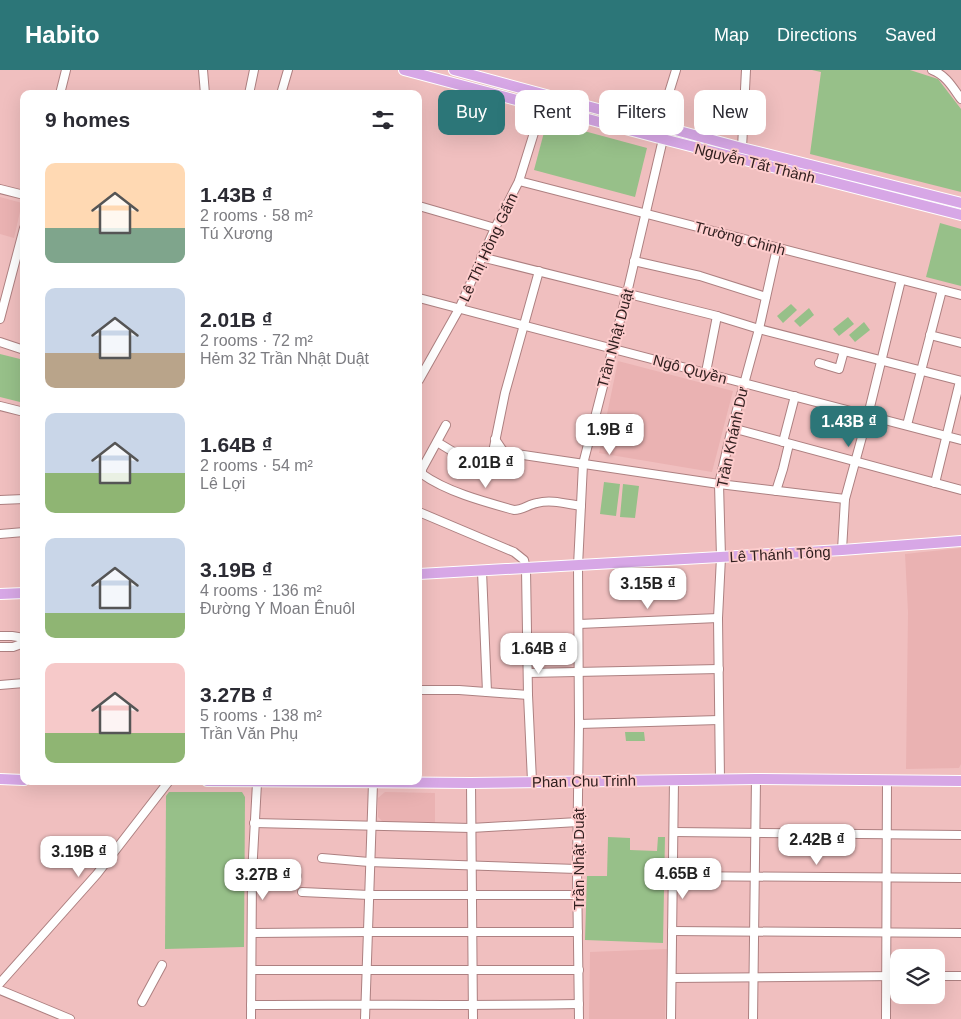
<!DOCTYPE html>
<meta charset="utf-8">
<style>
body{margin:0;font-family:Arial,sans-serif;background:#f2f2f3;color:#2b2b33;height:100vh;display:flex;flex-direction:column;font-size:19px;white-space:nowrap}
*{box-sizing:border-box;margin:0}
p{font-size:16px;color:#7c7c81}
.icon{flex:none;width:28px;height:28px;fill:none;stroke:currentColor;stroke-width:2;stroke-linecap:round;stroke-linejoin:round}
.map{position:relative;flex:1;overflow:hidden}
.sheet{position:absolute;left:20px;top:20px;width:402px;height:695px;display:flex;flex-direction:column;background:#fff;border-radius:10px;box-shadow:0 5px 20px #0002}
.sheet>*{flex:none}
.hud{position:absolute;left:438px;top:20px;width:448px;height:45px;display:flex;gap:10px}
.controls{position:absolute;left:890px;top:879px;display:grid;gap:10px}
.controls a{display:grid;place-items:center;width:55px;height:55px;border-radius:10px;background:#fff;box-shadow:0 5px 20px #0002;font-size:25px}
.price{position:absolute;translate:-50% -42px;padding:0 11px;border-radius:10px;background:#fff;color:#222;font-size:16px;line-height:32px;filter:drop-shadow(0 1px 2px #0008)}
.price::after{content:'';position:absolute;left:50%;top:30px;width:15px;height:11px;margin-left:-8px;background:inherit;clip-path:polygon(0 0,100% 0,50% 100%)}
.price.active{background:#2c7678;color:#fff}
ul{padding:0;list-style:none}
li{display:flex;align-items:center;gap:15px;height:125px;padding:0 25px}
li span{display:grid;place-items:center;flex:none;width:140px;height:100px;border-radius:10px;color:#555}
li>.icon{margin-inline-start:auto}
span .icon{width:60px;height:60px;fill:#fffc;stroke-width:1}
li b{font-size:21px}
h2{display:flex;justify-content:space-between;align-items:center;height:60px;padding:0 25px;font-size:21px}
.tag{padding:0 18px;border-radius:10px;background:#fff;box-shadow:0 5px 20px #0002;font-size:18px;line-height:45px}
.tag.active{background:#2c7678;color:#fff}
header{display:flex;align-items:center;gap:30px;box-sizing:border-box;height:70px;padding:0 25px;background:#2c7678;color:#fff}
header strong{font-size:24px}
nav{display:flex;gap:28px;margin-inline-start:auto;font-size:18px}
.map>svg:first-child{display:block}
.built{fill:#eab2b2}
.green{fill:#97c089}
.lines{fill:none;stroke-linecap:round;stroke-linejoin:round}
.minor-casing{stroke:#ad8081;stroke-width:10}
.major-casing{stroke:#fff;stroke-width:12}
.minor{stroke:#fff;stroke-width:8}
.major{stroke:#d7a7e6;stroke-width:10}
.labels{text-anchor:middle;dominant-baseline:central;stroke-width:4;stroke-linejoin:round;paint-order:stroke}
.street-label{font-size:15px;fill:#322020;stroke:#fdcccc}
</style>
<header>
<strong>Habito</strong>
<nav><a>Map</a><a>Directions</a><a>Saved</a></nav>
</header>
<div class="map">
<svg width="961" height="949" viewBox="0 0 961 949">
<rect width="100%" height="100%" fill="#f0bfbf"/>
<g class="built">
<polygon points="0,127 22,133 14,168 0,164"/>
<polygon points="618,291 733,321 712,402 599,383"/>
<polygon points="961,478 961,694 959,698 906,699 908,542 905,484"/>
<polygon points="385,722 435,723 435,754 384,753 378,747 378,728"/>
<polygon points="667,879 665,949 589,949 590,882"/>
</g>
<g class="green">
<polygon points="812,0 910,0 938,9 961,39 961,122 810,84 821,2"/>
<polygon points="547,51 647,78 635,127 534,100"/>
<polygon points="940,153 961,159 961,216 926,207"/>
<polygon points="791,234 797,240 783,253 777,246"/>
<polygon points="809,238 814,245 800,257 794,251"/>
<polygon points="848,247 854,254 839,266 833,259"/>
<polygon points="864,252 870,260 855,272 849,265"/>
<polygon points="0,284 24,290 24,333 0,327"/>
<polygon points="604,412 620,414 616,446 600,444"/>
<polygon points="623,414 639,416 635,448 620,447"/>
<polygon points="625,662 644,662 645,671 626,671"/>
<polygon points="169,722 242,722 245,727 244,877 165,879 166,726"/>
<polygon points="608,767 630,768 630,780 657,781 658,767 665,767 663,873 585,870 587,806 607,806"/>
</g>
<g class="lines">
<defs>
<g id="minor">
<polyline points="203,0 205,24"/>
<path d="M932 0C946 5 953 18 961 29"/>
<polyline points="60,24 66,0"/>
<polyline points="249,24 254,0"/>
<polyline points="281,24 288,0"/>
<polyline points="659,55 676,0"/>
<polyline points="742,78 746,0"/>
<polyline points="519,111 961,225"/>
<polyline points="0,119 24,125"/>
<polyline points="419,136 495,158"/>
<polyline points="481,187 717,246 759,259 961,311"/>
<polyline points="634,191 700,206 766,227"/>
<polyline points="419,228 961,370"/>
<polyline points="0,249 24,158"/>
<polyline points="930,265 961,273"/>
<polyline points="0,272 24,280"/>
<polyline points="819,293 839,299 844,281"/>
<polyline points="706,302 717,246"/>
<polyline points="419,310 459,239 495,158 519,111 542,37"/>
<polyline points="0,336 24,342"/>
<path d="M446 355 422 399V404C447 422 485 432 514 440 523 440 529 434 537 433 551 429 567 434 581 436"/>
<polyline points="907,355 942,220"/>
<polyline points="732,358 961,420"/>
<polyline points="495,369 503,381 510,383 719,414 845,429"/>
<path d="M437 372 470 392C481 393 486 384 496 382"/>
<polyline points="783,372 795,326"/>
<polyline points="493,382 505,323 539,201"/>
<polyline points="935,413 960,311"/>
<polyline points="776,421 783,399 789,374"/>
<polyline points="0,430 24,429"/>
<polyline points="419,442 514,482 524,490 526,499 528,625 532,711"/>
<polyline points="0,464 24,462"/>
<polyline points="842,480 845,429 868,345 901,210"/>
<polyline points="482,501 487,622"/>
<polyline points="579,554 718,548"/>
<polyline points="0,566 12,566 24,568"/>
<polyline points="0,577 13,577 24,573"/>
<polyline points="528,603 719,599"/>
<polyline points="0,615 24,613"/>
<polyline points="419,620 459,620 528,625"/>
<polyline points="579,654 719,650"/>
<polyline points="720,710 718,548 721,487 719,414 732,358 759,259 777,178"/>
<polyline points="471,713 473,949"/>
<polyline points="254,753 471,758 578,752"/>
<polyline points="674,762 961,765"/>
<polyline points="322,788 369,792 577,799"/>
<polyline points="252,805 297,806"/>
<polyline points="672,806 961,808"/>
<polyline points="302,822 369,825 577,825"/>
<polyline points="672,861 961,863"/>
<polyline points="252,863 367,862 578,862"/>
<polyline points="252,900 579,900"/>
<polyline points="936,906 961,906"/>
<polyline points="672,908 899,906"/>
<polyline points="0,913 97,804 169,711"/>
<polyline points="0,920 70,949"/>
<polyline points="142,932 162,895"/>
<path d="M251 935C361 934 470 936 579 934"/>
<polyline points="251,949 252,805 257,713"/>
<polyline points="365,949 373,713"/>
<polyline points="579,949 577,799 579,654 578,496 583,394 627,223 663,69"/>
<polyline points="671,949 674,710"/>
<polyline points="753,949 756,709"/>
<polyline points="886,949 887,711"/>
</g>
<g id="major">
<polyline points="404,0 663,69 961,145"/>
<polyline points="454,0 742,78 961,133"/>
<polyline points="419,504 842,480 961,471"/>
<polyline points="0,524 24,523"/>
<polyline points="0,709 24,710"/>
<polyline points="207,711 471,713 756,709 961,711"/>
</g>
</defs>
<use href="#minor" class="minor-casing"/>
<use href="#major" class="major-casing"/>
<use href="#minor" class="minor"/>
<use href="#major" class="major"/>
</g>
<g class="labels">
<g class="street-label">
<text transform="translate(755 93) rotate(14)">Nguyễn Tất Thành</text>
<text transform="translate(740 168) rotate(15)">Trường Chinh</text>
<text transform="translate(488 177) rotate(-65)">Lê Thị Hồng Gấm</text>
<text transform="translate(615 268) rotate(-75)">Trần Nhật Duật</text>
<text transform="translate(690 299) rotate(15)">Ngô Quyền</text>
<text transform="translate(732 367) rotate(-78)">Trần Khánh Dư</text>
<text transform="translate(780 484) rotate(-3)">Lê Thánh Tông</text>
<text transform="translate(584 711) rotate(-1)">Phan Chu Trinh</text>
<text transform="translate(578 789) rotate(-90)">Trần Nhật Duật</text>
</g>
</g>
</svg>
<div class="controls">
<a><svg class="icon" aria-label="layers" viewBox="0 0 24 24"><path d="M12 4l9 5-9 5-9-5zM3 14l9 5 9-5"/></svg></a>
</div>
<b class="price active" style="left:849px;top:378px">1.43B ₫</b>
<b class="price" style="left:610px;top:386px">1.9B ₫</b>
<b class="price" style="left:486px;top:419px">2.01B ₫</b>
<b class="price" style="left:648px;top:540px">3.15B ₫</b>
<b class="price" style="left:539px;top:605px">1.64B ₫</b>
<b class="price" style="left:817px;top:796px">2.42B ₫</b>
<b class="price" style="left:79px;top:808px">3.19B ₫</b>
<b class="price" style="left:683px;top:830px">4.65B ₫</b>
<b class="price" style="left:263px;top:831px">3.27B ₫</b>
<div class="hud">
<a class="tag active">Buy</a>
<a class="tag">Rent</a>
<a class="tag">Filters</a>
<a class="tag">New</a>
</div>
<section class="sheet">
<h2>9 homes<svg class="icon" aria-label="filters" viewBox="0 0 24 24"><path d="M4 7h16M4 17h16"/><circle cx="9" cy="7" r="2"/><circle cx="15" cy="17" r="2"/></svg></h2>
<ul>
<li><span style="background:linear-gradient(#ffd9b3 65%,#7fa58c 0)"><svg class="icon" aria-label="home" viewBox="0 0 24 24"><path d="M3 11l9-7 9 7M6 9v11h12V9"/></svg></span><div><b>1.43B ₫</b><p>2 rooms · 58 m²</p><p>Tú Xương</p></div></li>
<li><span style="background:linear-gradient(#c9d6e8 65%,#b9a48a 0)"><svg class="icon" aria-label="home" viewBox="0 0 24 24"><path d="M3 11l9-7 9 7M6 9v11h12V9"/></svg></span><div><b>2.01B ₫</b><p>2 rooms · 72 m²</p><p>Hẻm 32 Trần Nhật Duật</p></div></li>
<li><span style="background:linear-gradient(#c9d6e8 60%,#8fb573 0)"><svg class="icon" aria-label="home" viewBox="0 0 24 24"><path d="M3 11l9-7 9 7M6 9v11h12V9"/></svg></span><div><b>1.64B ₫</b><p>2 rooms · 54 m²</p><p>Lê Lợi</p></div></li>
<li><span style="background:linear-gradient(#c9d6e8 75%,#8fb573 0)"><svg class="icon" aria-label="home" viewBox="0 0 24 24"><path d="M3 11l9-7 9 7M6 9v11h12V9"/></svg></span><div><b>3.19B ₫</b><p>4 rooms · 136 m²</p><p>Đường Y Moan Ênuôl</p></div></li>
<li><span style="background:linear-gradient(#f6c9c9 70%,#8fb573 0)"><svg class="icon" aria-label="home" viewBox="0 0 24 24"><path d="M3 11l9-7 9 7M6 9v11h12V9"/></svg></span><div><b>3.27B ₫</b><p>5 rooms · 138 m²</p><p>Trần Văn Phụ</p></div></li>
</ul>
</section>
</div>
